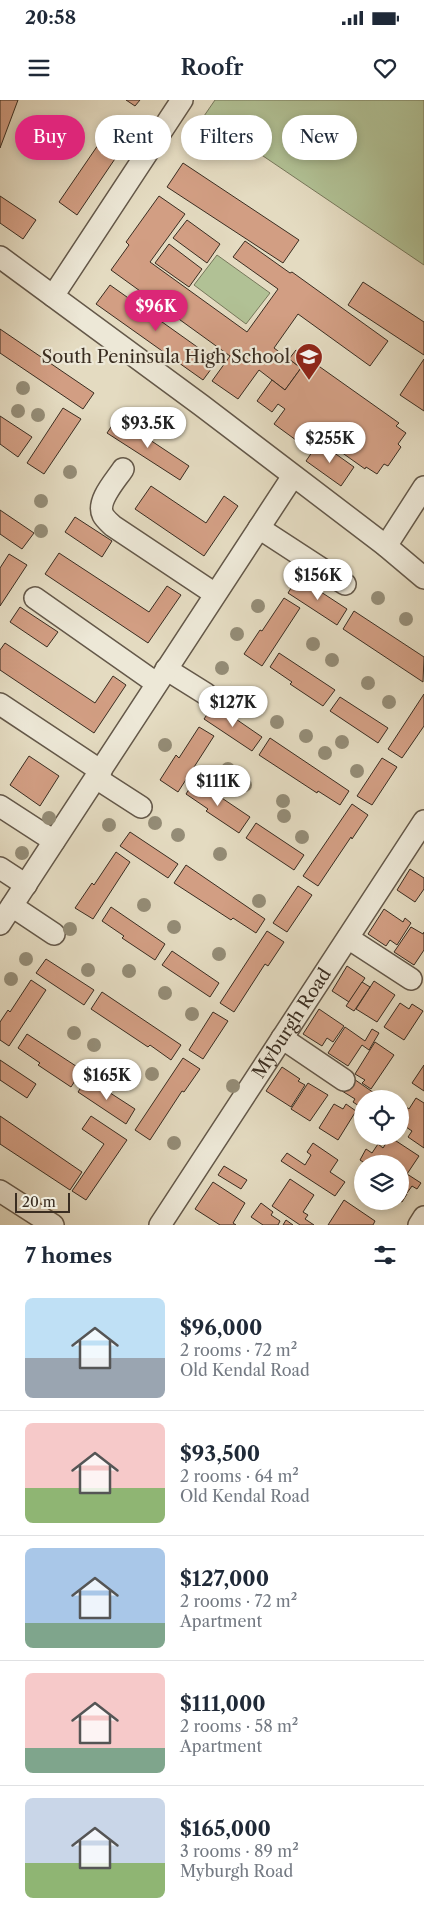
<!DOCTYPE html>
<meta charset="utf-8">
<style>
body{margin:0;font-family:"Libre Caslon Text",serif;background:#f2f2f3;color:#1f2937;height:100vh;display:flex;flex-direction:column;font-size:19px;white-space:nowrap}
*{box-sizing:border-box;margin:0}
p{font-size:16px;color:#747a83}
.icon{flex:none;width:28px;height:28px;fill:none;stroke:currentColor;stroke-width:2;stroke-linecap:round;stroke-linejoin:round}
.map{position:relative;height:1125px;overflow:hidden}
.side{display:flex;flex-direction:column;background:#fff;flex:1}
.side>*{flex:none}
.top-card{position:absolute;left:15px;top:15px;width:395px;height:45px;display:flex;gap:10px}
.buttons{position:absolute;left:354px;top:990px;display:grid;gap:10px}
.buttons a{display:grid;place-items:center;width:55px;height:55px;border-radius:50%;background:#fff;box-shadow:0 2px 8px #0003;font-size:25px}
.scale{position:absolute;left:15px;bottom:12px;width:55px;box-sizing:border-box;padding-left:5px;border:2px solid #3a2d21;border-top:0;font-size:14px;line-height:18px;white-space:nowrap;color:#3a2d21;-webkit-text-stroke:4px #ede8d7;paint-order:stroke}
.price{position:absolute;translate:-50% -42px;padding:0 11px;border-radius:18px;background:#fff;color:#222;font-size:16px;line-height:32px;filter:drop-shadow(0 1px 2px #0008)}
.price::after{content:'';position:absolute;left:50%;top:30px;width:15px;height:11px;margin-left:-8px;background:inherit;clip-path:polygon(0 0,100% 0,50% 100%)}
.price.selected{background:#db2777;color:#fff}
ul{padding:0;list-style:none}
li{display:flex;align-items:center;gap:15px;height:125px;padding:0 25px}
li+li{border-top:1px solid #e0e1e3}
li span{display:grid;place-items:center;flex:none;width:140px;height:100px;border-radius:8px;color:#555}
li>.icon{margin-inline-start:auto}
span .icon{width:60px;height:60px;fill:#fffc;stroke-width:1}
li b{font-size:21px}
h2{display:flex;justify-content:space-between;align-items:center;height:60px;padding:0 25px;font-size:21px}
.tag{padding:0 18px;border-radius:22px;background:#fff;box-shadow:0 2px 8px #0003;font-size:18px;line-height:45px}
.tag.selected{background:#db2777;color:#fff}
.status{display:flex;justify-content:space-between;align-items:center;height:35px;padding:0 25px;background:#fff;direction:ltr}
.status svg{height:14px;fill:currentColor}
header{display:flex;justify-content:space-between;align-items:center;height:65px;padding:0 25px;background:#fff;font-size:22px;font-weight:600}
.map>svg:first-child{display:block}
.garden{fill:#b1c195;stroke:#76775b}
.building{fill:#d29e83;stroke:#3a2d21}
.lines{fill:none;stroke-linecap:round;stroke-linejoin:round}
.minor-casing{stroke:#645849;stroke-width:24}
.minor{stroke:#ede8d7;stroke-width:21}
.tree{fill:#948c76}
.labels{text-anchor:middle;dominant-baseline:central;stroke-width:4.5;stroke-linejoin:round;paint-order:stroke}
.poi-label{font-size:18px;fill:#3a2d21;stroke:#ede8d7;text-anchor:end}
.street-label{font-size:18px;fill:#3a2d21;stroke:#ede8d7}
</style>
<div class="status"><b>20:58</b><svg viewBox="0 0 49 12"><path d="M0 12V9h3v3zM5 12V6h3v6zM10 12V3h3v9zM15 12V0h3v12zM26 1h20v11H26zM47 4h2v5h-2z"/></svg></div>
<header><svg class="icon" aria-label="menu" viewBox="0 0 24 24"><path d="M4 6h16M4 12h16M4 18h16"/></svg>Roofr<svg class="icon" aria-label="heart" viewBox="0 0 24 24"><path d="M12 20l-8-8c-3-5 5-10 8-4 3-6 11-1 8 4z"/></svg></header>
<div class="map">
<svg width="424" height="1125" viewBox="0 0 424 1125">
<rect width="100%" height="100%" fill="#e4dbc1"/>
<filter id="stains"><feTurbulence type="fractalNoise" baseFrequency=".004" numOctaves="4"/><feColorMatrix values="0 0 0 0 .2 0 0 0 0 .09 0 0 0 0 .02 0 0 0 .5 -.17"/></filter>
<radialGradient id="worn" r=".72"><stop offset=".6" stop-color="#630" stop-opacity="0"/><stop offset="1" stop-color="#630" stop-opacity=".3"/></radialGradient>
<g class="garden">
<polygon points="215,0 424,0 424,165 204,16"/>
<polygon points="217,155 270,193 246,224 194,185"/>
</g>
<g class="building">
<polygon points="0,0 18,0 0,48"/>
<polygon points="126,0 140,0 135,6"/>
<polygon points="109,29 127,41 77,115 59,102"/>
<polygon points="183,63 299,140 283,163 167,87"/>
<polygon points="0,96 36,120 23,139 0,123"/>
<polygon points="159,96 185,114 150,162 247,232 278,189 233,157 245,141 290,173 292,172 388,241 370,266 298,214 274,248 301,268 285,290 259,270 238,299 212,281 230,256 111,170 129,145 126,142"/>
<polygon points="187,120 220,144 207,163 173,138"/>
<polygon points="169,144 202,169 189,187 155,163"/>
<polygon points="363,182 424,222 424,255 348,205"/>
<polygon points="110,185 217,261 203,280 96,204"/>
<polygon points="0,229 94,293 83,309 0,253"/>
<polygon points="296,250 399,323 396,326 406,333 398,344 401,347 388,366 384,364 377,374 366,367 365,369 310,330 300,343 274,324 285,309 278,304 272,312 257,301 272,280 285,290 301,268 289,259"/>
<polygon points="424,259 424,311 400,295"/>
<polygon points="63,308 81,319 44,374 27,363"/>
<polygon points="0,316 32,337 18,357 0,344"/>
<polygon points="117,318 189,366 180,380 107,333"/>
<polygon points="319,342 354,367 341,386 306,361"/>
<polygon points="151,386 206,423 224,396 238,406 204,456 135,409"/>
<polygon points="0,410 34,433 22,449 0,434"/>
<polygon points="75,417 112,441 102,457 65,432"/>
<polygon points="59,453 149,512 167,486 181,495 148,543 45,474"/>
<polygon points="9,454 27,465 0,506 0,468"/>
<polygon points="298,477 347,509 337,525 288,493"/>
<polygon points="284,498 300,508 262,566 244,554 260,530 262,531"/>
<polygon points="20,507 58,532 47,547 10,522"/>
<polygon points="354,511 424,557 423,582 343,529"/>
<polygon points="5,543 95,603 113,576 126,585 94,633 0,570 0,550"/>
<polygon points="279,553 335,590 323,606 290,584 292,582 270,567"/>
<polygon points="424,594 424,626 402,658 388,649"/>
<polygon points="340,597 388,628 378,643 330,611"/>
<polygon points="214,604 262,637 252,651 204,619"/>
<polygon points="199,627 214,636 178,692 160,680 176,655 179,658"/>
<polygon points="270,638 349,691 340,705 318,691 317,693 259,655"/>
<polygon points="29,656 59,676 40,706 10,685"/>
<polygon points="382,658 397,667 372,705 357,696"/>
<polygon points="195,680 250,717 239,733 206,711 208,709 186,694"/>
<polygon points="352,704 368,715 352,739 351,737 318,786 303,776"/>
<polygon points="256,723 304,755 294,770 246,738"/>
<polygon points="130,732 178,764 168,778 120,746"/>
<polygon points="116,752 130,762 93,819 75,808 92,783 94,785"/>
<polygon points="186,765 265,819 256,833 233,818 231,820 174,783"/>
<polygon points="410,769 424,778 424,789 415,802 397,790"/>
<polygon points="298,786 312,795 287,832 273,823"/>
<polygon points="111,807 165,844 155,860 122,838 124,836 102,821"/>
<polygon points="384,809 403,822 405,818 411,823 397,845 390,840 386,846 368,834"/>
<polygon points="411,827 423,834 424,832 424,850 414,865 394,852"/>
<polygon points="267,831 284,842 268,866 265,864 234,912 220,903"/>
<polygon points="172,851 219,883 210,897 162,865"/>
<polygon points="46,859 94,890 84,905 36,873"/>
<polygon points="347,866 365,878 349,902 332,891"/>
<polygon points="31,880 46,890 9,946 0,940 0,922 8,910 10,912"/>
<polygon points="374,881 395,895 377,922 356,909"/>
<polygon points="362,882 370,887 354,911 346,906"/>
<polygon points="102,892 181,945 171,960 150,945 148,947 91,909"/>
<polygon points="400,903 409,909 412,904 423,911 404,940 384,927"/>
<polygon points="319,909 344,926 333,942 327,938 322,946 303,934"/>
<polygon points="213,912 228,921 203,959 189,950"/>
<polygon points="345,927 365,941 372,929 379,933 369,950 362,945 348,966 328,953"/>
<polygon points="27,934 82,970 71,987 38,965 40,963 18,948"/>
<polygon points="375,942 394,955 371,989 362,983 365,980 355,974"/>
<polygon points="183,958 200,969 184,992 182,991 150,1040 135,1030"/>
<polygon points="0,960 36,984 27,998 0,980"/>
<polygon points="424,965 424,991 412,983"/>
<polygon points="282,967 300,979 298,981 305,985 291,1007 266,991"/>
<polygon points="351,977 377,995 375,999 362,999 362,1008 353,1002 355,999 342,991"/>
<polygon points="87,978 135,1009 126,1024 78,992"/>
<polygon points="308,983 328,995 310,1021 291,1009"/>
<polygon points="416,998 424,1003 424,1048 408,1037 412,1031 400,1023 400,1009 403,1005 409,1009"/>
<polygon points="334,1004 343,1009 346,1004 356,1011 338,1040 319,1028"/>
<polygon points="0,1016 82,1072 70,1090 0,1044"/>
<polygon points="91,1016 127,1040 86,1100 72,1091 104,1044 82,1029"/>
<polygon points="390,1037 419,1056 407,1074 421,1083 417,1089 412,1086 407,1093 400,1088 400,1064 366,1064 360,1060 366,1049 372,1053 378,1044 383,1048"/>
<polygon points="313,1043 338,1060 330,1072 345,1082 335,1096 281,1061 287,1053 305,1065 311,1055 307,1052"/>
<polygon points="224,1066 247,1080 241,1089 218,1075"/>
<polygon points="290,1079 314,1095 303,1112 308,1115 305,1119 314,1125 300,1125 272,1106"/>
<polygon points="213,1082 245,1103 233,1123 236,1125 220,1125 195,1109"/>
<polygon points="400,1090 407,1094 402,1102 400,1101"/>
<polygon points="344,1100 375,1121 373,1125 328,1125"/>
<polygon points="261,1103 273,1112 271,1115 280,1121 278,1125 263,1125 251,1117"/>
<polygon points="286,1120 293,1125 283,1125"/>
</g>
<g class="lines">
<defs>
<g id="minor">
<polyline points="0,157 201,305 386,446 424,478"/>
<polyline points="53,196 182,0"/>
<path d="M123 369C116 380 96 401 103 415 105 419 110 423 113 426L215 494"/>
<polyline points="259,428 345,484"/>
<polyline points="386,446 424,387"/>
<polyline points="35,498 156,583"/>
<polyline points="166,569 206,594"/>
<polyline points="0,604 101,671"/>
<polyline points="96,678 141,707"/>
<polyline points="0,706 54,741"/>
<polyline points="0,768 26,785"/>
<polyline points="12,806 54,834"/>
<polyline points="0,824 293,376"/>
<polyline points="348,838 411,879"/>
<polyline points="282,938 344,980"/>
<polyline points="0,1091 53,1125"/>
<path id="s1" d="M160 1125 424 721"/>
<polyline points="419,1125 424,1117"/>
</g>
</defs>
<use href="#minor" class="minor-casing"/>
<use href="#minor" class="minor"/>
</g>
<g class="tree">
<circle cx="23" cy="288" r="7"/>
<circle cx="18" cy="311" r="7"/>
<circle cx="38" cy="315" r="7"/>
<circle cx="70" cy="372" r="7"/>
<circle cx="41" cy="401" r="7"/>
<circle cx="41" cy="431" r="7"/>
<circle cx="378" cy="498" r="7"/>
<circle cx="258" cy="506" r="7"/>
<circle cx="406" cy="519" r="7"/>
<circle cx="237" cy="534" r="7"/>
<circle cx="313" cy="544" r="7"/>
<circle cx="332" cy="560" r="7"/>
<circle cx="222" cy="568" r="7"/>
<circle cx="368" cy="583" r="7"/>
<circle cx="389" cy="602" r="7"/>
<circle cx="260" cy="604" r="7"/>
<circle cx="277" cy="622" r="7"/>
<circle cx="306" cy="636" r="7"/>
<circle cx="342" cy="642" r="7"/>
<circle cx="165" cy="645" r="7"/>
<circle cx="325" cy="653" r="7"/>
<circle cx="228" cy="669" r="7"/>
<circle cx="357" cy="671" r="7"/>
<circle cx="245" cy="685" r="7"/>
<circle cx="283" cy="701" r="7"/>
<circle cx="284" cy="716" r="7"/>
<circle cx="49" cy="718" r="7"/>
<circle cx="155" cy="723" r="7"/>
<circle cx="109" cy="725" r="7"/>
<circle cx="178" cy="735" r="7"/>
<circle cx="302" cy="737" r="7"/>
<circle cx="22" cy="753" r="7"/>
<circle cx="220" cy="754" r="7"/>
<circle cx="259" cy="801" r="7"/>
<circle cx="144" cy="805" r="7"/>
<circle cx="174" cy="827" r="7"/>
<circle cx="70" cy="829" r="7"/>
<circle cx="219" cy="854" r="7"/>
<circle cx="26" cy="859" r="7"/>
<circle cx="88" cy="870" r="7"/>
<circle cx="129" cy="871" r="7"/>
<circle cx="11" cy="879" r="7"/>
<circle cx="165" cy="893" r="7"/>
<circle cx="192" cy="914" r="7"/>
<circle cx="74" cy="933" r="7"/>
<circle cx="94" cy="945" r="7"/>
<circle cx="152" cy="974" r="7"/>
<circle cx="233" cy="986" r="7"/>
<circle cx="174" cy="1043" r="7"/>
</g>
<defs>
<symbol id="school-pin" viewBox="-11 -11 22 30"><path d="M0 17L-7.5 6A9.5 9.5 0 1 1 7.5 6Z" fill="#8f2418" stroke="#ede8d7"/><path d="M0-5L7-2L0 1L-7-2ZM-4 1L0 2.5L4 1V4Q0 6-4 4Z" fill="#fff"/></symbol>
</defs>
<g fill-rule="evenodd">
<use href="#school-pin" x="293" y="241" width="32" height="43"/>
</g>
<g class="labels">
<g class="poi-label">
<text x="290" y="257">South Peninsula High School</text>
</g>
<g class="street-label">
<text stroke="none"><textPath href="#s1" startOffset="241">Myburgh Road</textPath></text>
</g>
</g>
<rect width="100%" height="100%" filter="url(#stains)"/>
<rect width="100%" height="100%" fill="url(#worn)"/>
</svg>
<div class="buttons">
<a><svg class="icon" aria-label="locate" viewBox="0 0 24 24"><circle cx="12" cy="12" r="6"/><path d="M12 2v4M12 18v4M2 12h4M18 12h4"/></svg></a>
<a><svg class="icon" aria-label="layers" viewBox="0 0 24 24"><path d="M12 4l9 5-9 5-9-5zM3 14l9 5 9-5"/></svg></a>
</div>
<div class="scale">20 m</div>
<b class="price selected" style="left:156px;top:232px">$96K</b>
<b class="price" style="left:148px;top:349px">$93.5K</b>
<b class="price" style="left:330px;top:364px">$255K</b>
<b class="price" style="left:318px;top:501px">$156K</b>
<b class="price" style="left:233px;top:628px">$127K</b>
<b class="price" style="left:218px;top:707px">$111K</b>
<b class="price" style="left:107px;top:1001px">$165K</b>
<div class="top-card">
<a class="tag selected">Buy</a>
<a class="tag">Rent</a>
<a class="tag">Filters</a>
<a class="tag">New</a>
</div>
</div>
<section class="side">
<h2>7 homes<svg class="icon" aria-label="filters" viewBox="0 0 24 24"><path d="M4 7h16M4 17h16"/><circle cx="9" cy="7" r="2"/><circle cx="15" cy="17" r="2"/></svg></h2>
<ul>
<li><span style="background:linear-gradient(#bfe0f5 60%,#9aa5b1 0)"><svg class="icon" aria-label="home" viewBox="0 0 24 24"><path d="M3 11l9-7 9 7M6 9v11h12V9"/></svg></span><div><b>$96,000</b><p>2 rooms · 72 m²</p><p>Old Kendal Road</p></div></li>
<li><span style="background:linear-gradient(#f6c9c9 65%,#8fb573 0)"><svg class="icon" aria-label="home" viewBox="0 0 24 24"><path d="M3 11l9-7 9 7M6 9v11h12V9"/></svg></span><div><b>$93,500</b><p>2 rooms · 64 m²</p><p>Old Kendal Road</p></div></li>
<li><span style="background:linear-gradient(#a9c7e8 75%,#7fa58c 0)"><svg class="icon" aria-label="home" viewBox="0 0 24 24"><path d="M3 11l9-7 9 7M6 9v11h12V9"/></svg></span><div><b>$127,000</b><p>2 rooms · 72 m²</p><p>Apartment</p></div></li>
<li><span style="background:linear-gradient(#f6c9c9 75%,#7fa58c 0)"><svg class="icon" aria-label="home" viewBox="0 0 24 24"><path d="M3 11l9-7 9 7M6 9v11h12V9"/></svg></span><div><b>$111,000</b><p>2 rooms · 58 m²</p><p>Apartment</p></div></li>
<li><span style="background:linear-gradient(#c9d6e8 65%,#8fb573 0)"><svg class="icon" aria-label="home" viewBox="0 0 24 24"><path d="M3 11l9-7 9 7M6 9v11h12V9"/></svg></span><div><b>$165,000</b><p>3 rooms · 89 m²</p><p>Myburgh Road</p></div></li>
</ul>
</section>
